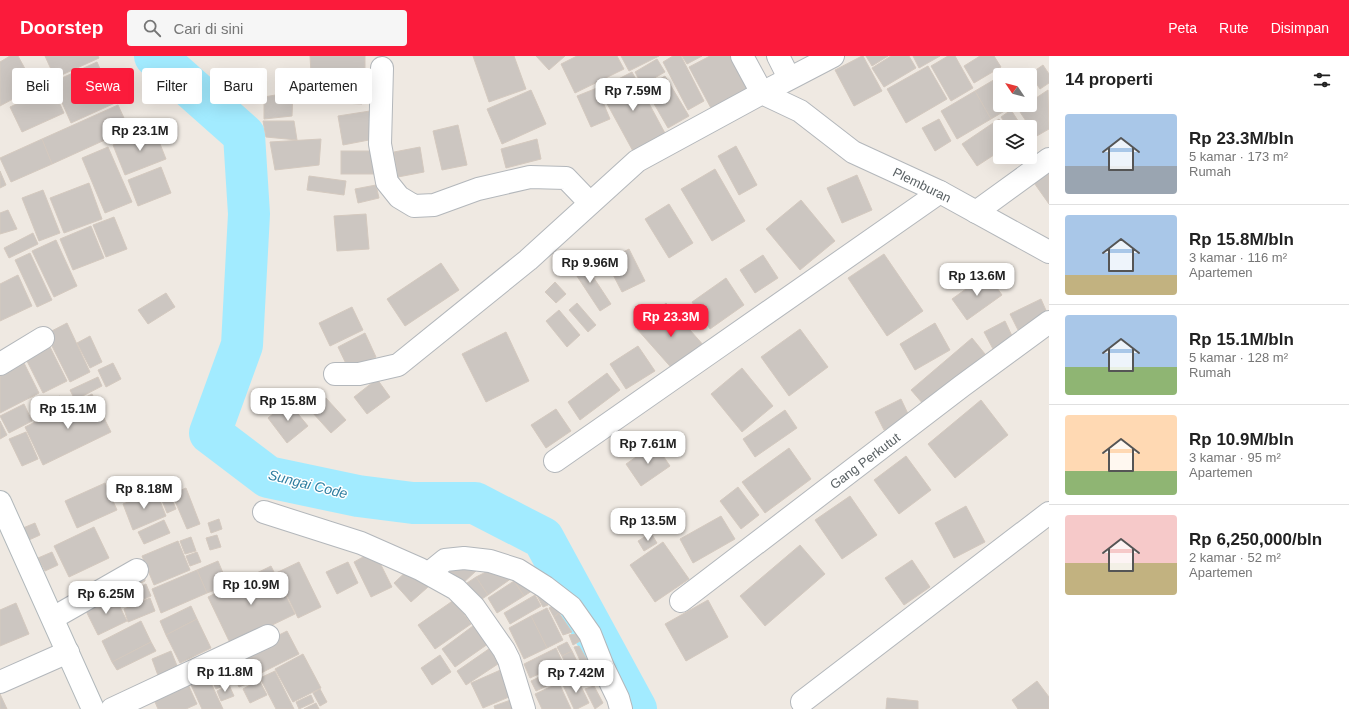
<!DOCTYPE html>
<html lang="id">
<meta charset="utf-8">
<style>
body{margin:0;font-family:Helvetica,sans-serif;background:#f6f6f6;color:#222;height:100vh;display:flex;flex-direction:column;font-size:15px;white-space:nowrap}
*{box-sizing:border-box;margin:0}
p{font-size:13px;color:#767676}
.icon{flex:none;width:22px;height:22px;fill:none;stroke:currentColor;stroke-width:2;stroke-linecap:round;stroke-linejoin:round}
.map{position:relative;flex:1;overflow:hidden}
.drawer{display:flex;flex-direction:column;background:#fff;width:300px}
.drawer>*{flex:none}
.guide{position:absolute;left:12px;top:12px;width:380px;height:36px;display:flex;gap:8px}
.needle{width:26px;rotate:305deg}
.controls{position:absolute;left:993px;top:12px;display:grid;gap:8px}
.controls a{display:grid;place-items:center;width:44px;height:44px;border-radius:4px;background:#fff;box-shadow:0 4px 16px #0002;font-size:20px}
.price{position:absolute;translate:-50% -34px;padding:0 9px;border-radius:8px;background:#fff;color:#222;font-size:13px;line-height:26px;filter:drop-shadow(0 1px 2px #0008)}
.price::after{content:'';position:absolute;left:50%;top:24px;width:12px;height:9px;margin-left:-6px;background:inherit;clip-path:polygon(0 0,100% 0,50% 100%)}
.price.selected{background:#fb1b3b;color:#fff}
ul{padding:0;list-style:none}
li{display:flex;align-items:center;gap:12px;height:100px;padding:0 16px}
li+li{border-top:1px solid #e0e0e0}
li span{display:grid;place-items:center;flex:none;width:112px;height:80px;border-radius:4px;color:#555}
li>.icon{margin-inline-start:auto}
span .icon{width:48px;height:48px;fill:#fffc;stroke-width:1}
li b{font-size:17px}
h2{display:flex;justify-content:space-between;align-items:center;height:48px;padding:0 16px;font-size:17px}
.chip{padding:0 14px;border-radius:4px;background:#fff;box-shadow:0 4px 16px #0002;font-size:14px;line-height:36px}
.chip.selected{background:#fb1b3b;color:#fff}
header{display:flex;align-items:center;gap:24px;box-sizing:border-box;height:56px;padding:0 20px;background:#fb1b3b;color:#fff}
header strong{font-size:19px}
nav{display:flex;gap:22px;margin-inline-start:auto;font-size:14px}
.search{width:280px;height:36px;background:#f6f6f6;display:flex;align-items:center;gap:10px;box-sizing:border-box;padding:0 14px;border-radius:4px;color:#767676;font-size:15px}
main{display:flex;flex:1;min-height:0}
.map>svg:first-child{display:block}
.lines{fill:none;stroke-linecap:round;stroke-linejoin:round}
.river{stroke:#a2ebff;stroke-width:42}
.building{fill:#ccc6c1;stroke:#d4c9bf}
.minor-casing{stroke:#b3b7bb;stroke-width:24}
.tertiary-casing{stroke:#b3b7bb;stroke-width:24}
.secondary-casing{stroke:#b1b8bb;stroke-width:24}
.minor{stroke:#fff;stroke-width:22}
.tertiary{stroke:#fff;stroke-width:22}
.secondary{stroke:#fff;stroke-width:22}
.labels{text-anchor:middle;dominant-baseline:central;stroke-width:3;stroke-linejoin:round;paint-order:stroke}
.street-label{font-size:13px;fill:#5a6164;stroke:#fff}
.water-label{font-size:14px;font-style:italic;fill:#2e7ea0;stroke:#fff}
</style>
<header>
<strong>Doorstep</strong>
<div class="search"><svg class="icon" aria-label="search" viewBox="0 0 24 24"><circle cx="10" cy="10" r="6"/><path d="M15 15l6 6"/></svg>Cari di sini</div>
<nav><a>Peta</a><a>Rute</a><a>Disimpan</a></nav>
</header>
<main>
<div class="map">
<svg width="1049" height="653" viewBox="0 0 1049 653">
<rect width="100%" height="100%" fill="#efe9e2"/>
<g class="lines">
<polyline class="river" points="155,0 244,79 249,158 242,289 210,377 268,421 358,440 413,447 475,447 543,482 636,653"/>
</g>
<g class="building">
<polygon points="10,0 18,0 35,31 0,50 0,6"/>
<polygon points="45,0 98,0 99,2 55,22"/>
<polygon points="310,0 365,0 365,15 311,17"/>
<polygon points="473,0 514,0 526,33 489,46"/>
<polygon points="536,0 565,0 549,14"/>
<polygon points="577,0 617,0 624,13 575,37 561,8"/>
<polygon points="621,0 659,0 629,15"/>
<polygon points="673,0 681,0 704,45 688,54 663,6"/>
<polygon points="682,0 702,0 687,8"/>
<polygon points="710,0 732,0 749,33 712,54 689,11"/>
<polygon points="862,0 863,0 882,35 854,50 835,14"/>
<polygon points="866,0 888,0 872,10"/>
<polygon points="891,0 909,0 916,12 884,31 872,12"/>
<polygon points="913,0 940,0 919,12"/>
<polygon points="948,0 955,0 973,32 951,45 931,10"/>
<polygon points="980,0 994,0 1001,11 974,27 964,10"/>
<polygon points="657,3 665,16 642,29 635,16"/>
<polygon points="97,6 115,47 71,67 53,26"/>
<polygon points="1043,9 1049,18 1049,27 1040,33 1030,18"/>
<polygon points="928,10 947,43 906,67 887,33"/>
<polygon points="632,16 666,79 634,97 599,33"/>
<polygon points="665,20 689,60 668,72 645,32"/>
<polygon points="997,22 1000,28 1000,49 1013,50 991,63 975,35"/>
<polygon points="52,31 64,57 22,76 10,51"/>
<polygon points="597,32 610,63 591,71 577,40"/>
<polygon points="323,33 363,35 362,48 322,46"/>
<polygon points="531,34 546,68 502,88 487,53"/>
<polygon points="1048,34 1049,73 1035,81 1030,71 1018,53 1025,49 1030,49 1030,46"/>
<polygon points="975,35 991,63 957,83 941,55"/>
<polygon points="293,36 292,60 264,63 264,41"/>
<polygon points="118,49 129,73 52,108 42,83"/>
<polygon points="1011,54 1022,71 1008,71 1001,61"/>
<polygon points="370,55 374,83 343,89 338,60"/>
<polygon points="939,63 951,85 935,95 922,72"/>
<polygon points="999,63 1004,71 1000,71 1000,95 977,110 962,88"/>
<polygon points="263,65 294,65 297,84 266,81"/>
<polygon points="458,69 467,109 442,114 433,75"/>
<polygon points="154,73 166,103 125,119 113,89"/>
<polygon points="42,83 52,108 11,126 0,102"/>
<polygon points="321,83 319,109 275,114 270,86"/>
<polygon points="537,83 541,103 506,112 501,93"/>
<polygon points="736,90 757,129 739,139 718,100"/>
<polygon points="108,91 132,146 105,157 82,102"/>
<polygon points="420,91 424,116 398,121 394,96"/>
<rect x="341" y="95" width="33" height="23"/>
<polygon points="161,111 171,137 138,150 128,124"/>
<polygon points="715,113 745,165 712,185 681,133"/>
<polygon points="1049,113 1049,148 1032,124"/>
<polygon points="0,115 6,129 0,132"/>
<polygon points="857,119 872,154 842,167 827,132"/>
<polygon points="309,120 346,125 344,139 307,134"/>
<polygon points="89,127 102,163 64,177 50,142"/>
<polygon points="376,129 379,142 358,147 355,133"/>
<polygon points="43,134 60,177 39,185 22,142"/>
<polygon points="801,144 835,185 800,214 766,173"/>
<polygon points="669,148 693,187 669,202 645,163"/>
<polygon points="8,154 17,173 0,178 0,157"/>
<polygon points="366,158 369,193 337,195 334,160"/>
<polygon points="114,161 127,193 106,201 93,169"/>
<polygon points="91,170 104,202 73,214 60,183"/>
<polygon points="33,177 38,188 9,202 4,192"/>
<polygon points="56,184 77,230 54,241 32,195"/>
<polygon points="629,193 645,225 622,236 606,205"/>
<polygon points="30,197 52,244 37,251 15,204"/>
<polygon points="884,198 923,255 887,280 848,222"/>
<polygon points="763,199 778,222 755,237 740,214"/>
<polygon points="580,201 611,248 600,255 569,208"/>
<polygon points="441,207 459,234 405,270 387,243"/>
<polygon points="987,218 1002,239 967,264 952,243"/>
<polygon points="18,219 32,250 0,265 0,228"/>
<polygon points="726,222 744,249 710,273 692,246"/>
<polygon points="555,226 566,238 556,247 545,236"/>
<polygon points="166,237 175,251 148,268 138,254"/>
<polygon points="1041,243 1048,259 1018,274 1010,258"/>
<polygon points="577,247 596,269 588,276 569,254"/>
<polygon points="666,247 705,291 676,317 637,273"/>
<polygon points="352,251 363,274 330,290 319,267"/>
<polygon points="559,254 580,279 567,291 546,265"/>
<polygon points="1005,265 1013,282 993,293 984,276"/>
<polygon points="67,267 90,316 70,326 46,278"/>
<polygon points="935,267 950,294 915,314 900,288"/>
<polygon points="800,273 828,311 789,340 761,301"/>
<polygon points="506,276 529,325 486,346 462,298"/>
<polygon points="365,277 376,301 349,314 338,291"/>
<polygon points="90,280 102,306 90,312 77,287"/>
<polygon points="972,282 985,298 924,349 911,334"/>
<polygon points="49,289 67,325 43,337 25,301"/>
<polygon points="638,290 655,315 626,333 610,308"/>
<polygon points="22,303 39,337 0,357 0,314"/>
<polygon points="113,307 121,323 106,331 98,314"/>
<polygon points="742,312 773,350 742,376 711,338"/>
<polygon points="607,317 620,334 580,364 568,346"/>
<polygon points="98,321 102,330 75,344 70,334"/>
<polygon points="377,323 390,341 367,358 354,341"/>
<polygon points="92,338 111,376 43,409 25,371"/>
<polygon points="60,340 64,349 36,363 31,354"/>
<polygon points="326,342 346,364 331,377 312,356"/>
<polygon points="901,343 910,362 884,374 875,356"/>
<polygon points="981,344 1008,379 955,422 928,388"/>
<polygon points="288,346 308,370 287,387 268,362"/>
<polygon points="24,348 32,365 9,377 0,360"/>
<polygon points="556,353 571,375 546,392 531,369"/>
<polygon points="785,354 797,372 755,401 743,383"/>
<polygon points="0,365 7,379 0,383"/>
<polygon points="26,376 38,403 22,410 9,383"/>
<polygon points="655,388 670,410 641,430 626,408"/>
<polygon points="789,392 811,423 765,457 742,426"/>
<polygon points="906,400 931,434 899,458 874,424"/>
<polygon points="105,427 117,454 77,472 65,445"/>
<polygon points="738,431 759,459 741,473 720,445"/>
<polygon points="186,432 200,468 187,473 172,438"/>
<polygon points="156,435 166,460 133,474 123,448"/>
<polygon points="170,439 176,453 167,457 161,442"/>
<polygon points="850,440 877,479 842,503 815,464"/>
<polygon points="966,450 985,486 954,502 935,467"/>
<polygon points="721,460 735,483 693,507 680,483"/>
<polygon points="219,463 222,473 211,477 208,467"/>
<polygon points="164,464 170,477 144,488 138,476"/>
<polygon points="35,467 40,479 29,484 23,472"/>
<polygon points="94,471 109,502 69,521 54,490"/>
<polygon points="651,477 657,487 644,495 638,485"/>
<polygon points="217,479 221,491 210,494 206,482"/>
<polygon points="191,481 196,495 185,498 180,485"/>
<polygon points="178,485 190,514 154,529 142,500"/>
<polygon points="663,486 689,523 655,546 630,509"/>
<polygon points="800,489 825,518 765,570 740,540"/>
<polygon points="374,495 392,531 371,541 354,506"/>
<polygon points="52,496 58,509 45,515 38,502"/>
<polygon points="197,496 201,506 190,510 186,500"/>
<polygon points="912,504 930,531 904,549 885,522"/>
<polygon points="218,505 228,529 207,537 197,514"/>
<polygon points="299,506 321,551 298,562 276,517"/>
<polygon points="348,506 358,527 337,538 326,516"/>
<polygon points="271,510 295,558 231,589 208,541"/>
<polygon points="411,511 428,531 411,546 394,527"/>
<polygon points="453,512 477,514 461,529 447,520"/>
<polygon points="197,514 207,537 161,557 152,533"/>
<polygon points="486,516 512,522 488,539 476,521"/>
<polygon points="145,520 145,525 118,538 116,530"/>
<polygon points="476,521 488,539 479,545 467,527"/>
<polygon points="519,522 535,533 524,540 514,525"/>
<polygon points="514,525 524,540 497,557 488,542"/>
<polygon points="146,528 151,540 140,545 135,533"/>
<polygon points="539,534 548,549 543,551 535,536"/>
<polygon points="114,539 127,565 98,579 86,555"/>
<polygon points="535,539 541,550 510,568 504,557"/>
<polygon points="150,542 155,555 128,566 124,553"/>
<polygon points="454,544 471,568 435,593 418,569"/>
<polygon points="708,544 728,581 686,605 665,568"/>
<polygon points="16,547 29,578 0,590 0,554"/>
<polygon points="191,550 197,563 166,579 160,565"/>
<polygon points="552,550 559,557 554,561 549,552"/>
<polygon points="547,552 563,584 547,592 531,560"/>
<polygon points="559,557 572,576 563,579 554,561"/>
<polygon points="531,560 547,592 524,603 509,572"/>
<polygon points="197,563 211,592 180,607 166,579"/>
<polygon points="481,564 495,583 455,611 442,593"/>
<polygon points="141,565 151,586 112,606 102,585"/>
<polygon points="287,575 299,598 255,620 243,597"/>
<polygon points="576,578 580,585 573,589 569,579"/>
<polygon points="151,586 156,595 117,614 112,606"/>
<polygon points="567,586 572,595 562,600 557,591"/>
<polygon points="496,588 507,602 466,629 457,615"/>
<polygon points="579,590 594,616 587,620 574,591"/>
<polygon points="556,592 563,607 530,622 524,608"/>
<polygon points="171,595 180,617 160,625 152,603"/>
<polygon points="572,595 583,618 573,623 562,600"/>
<polygon points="303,598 321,632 293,646 275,613"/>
<polygon points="440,599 451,616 432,629 421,612"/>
<polygon points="224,602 235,625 216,633 206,611"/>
<polygon points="241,603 251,626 239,631 228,609"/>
<polygon points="204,612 223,653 202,653 187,620"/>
<polygon points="505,612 516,638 483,652 471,627"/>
<polygon points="554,614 559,624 536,635 531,625"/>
<polygon points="275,615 294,653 276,653 260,622"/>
<polygon points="565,615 569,623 562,627 558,618"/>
<polygon points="577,622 589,647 577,653 574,653 563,629"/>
<polygon points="186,624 197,648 186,653 158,653 152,639"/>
<polygon points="259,624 267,639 250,647 243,633"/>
<polygon points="1037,625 1049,641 1049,653 1018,653 1012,644"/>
<polygon points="559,627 571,653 542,653 535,638"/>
<polygon points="229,629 234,640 221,645 217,635"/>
<polygon points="594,630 603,647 595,653 585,633"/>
<polygon points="320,633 327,646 320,650 313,637"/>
<polygon points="0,638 7,653 0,653"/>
<polygon points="311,639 314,646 299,653 296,646"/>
<polygon points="516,642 519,653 495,653 494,650"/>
<polygon points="887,642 918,645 918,653 886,653"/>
<polygon points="316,647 319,653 304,653"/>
</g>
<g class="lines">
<defs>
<g id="minor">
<polyline points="778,0 789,22"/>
<polyline points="382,12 380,88 387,126 399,141 414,150 434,149 478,133 530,121 566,122 590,147"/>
<polyline points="976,156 1049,103"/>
<polyline points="0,308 43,282"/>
<polyline points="335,318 359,318 398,309 528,204 637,105 762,37 742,0"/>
<polyline points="555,405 940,136"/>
<polyline points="264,456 361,487 420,513 456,533 474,551 504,594 509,604 524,653"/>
<polyline points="429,517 445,504 464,502 490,505 518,514 545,531 571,551 590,578 603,611 618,642 621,653"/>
<polyline points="681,545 962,330 1049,266"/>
<polyline points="53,562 137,514"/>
<polyline points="0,626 68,596"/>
<polyline points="802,646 1049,457"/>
<polyline points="112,653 268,580"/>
</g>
<g id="tertiary">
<polyline points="762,37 800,55 853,96 940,136 1049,196"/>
<polyline points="762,37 833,0"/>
</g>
<polyline id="secondary" points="0,446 93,653"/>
</defs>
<use href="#minor" class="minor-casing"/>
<use href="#tertiary" class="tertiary-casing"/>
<use href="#secondary" class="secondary-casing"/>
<use href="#minor" class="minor"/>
<use href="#tertiary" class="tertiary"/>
<use href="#secondary" class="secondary"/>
</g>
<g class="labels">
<g class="street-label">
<text transform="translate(922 129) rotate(26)">Plemburan</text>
<text transform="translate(865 405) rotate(-37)">Gang Perkutut</text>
</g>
<g class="water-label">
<text transform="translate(308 428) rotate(14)">Sungai Code</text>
</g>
</g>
</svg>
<div class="controls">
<a><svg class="needle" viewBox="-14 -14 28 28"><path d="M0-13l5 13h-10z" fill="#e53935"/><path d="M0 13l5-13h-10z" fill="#767676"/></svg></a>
<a><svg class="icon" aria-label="layers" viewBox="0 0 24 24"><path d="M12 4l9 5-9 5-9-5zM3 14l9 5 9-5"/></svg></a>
</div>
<b class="price" style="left:633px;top:56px">Rp 7.59M</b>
<b class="price" style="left:140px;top:96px">Rp 23.1M</b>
<b class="price" style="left:590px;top:228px">Rp 9.96M</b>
<b class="price" style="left:977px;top:241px">Rp 13.6M</b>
<b class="price selected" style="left:671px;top:282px">Rp 23.3M</b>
<b class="price" style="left:288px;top:366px">Rp 15.8M</b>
<b class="price" style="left:68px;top:374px">Rp 15.1M</b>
<b class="price" style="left:648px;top:409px">Rp 7.61M</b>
<b class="price" style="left:144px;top:454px">Rp 8.18M</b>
<b class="price" style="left:648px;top:486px">Rp 13.5M</b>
<b class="price" style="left:251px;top:550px">Rp 10.9M</b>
<b class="price" style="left:106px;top:559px">Rp 6.25M</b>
<b class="price" style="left:225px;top:637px">Rp 11.8M</b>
<b class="price" style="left:576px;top:638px">Rp 7.42M</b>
<div class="guide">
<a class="chip">Beli</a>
<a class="chip selected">Sewa</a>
<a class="chip">Filter</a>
<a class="chip">Baru</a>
<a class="chip">Apartemen</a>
</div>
</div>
<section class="drawer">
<h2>14 properti<svg class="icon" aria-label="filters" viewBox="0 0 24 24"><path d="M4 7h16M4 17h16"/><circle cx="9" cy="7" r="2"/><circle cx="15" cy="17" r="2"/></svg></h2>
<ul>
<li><span style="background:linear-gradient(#a9c7e8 65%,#9aa5b1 0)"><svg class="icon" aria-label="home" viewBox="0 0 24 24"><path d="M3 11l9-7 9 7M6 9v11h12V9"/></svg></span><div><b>Rp 23.3M/bln</b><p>5 kamar · 173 m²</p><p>Rumah</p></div></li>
<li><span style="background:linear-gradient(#a9c7e8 75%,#c2b280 0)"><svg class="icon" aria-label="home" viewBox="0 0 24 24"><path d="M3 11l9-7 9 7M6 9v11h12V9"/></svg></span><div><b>Rp 15.8M/bln</b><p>3 kamar · 116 m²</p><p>Apartemen</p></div></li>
<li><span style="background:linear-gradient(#a9c7e8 65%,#8fb573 0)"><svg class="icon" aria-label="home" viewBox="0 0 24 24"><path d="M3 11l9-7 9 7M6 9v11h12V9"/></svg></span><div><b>Rp 15.1M/bln</b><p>5 kamar · 128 m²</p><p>Rumah</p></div></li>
<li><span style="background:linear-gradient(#ffd9b3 70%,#8fb573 0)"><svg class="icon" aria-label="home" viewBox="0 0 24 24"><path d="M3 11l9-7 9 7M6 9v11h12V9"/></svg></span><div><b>Rp 10.9M/bln</b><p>3 kamar · 95 m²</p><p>Apartemen</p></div></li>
<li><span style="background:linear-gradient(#f6c9c9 60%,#c2b280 0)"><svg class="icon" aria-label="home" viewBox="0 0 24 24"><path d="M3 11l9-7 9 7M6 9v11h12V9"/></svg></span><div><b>Rp 6,250,000/bln</b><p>2 kamar · 52 m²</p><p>Apartemen</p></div></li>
</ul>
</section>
</main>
